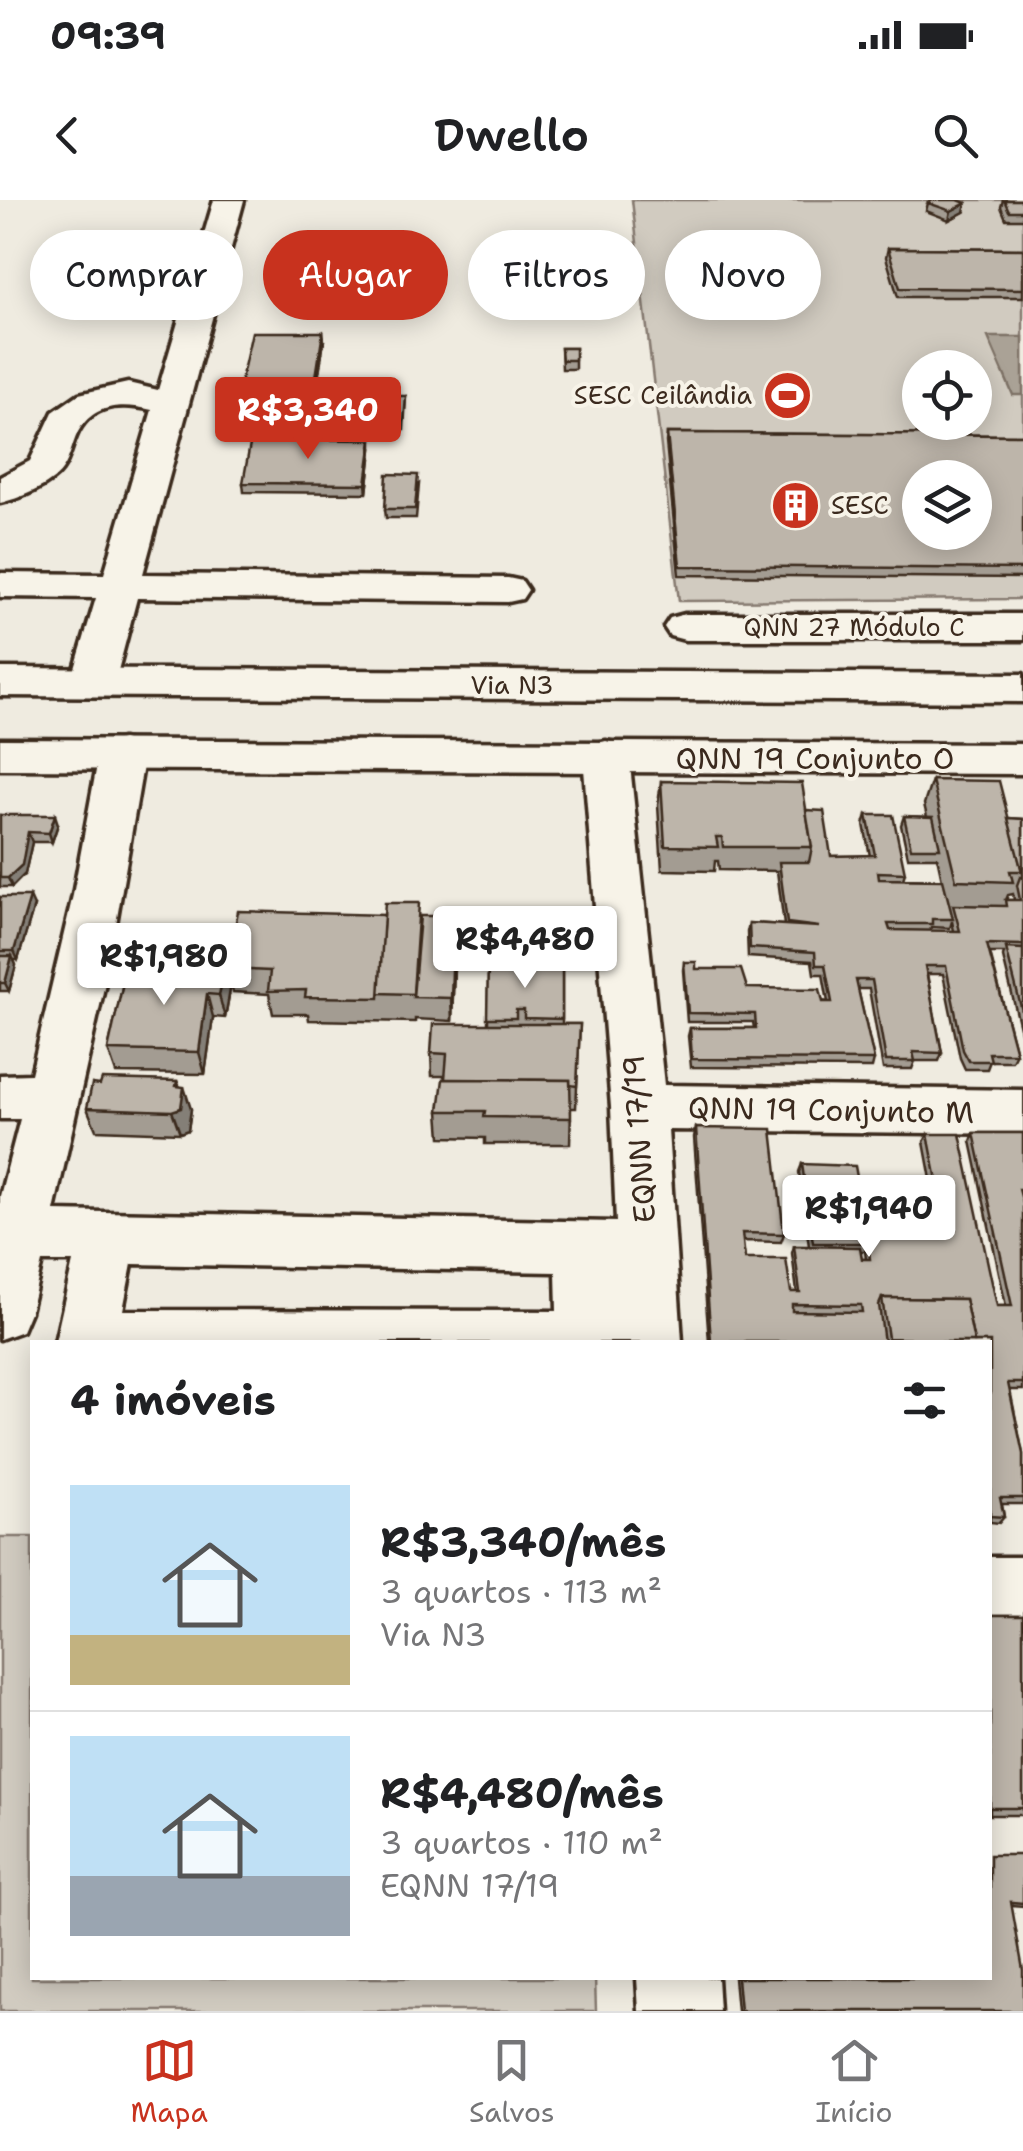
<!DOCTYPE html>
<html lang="pt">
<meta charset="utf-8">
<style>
body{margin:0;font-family:"Shantell Sans",sans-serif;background:#f2f2f2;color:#202124;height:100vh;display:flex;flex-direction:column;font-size:38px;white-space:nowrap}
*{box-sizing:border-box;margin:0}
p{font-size:32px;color:#757577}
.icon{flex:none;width:55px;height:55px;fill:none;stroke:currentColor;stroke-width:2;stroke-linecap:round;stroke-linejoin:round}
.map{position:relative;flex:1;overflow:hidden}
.sheet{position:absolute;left:30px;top:1140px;width:962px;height:640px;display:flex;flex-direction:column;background:#fff;border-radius:0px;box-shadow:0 5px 25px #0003}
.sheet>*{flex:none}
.hud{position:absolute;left:30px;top:30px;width:965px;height:90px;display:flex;gap:20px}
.controls{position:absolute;left:902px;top:150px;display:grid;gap:20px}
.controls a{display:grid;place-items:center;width:90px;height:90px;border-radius:50%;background:#fff;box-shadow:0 5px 25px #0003;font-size:50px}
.price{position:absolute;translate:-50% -85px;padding:0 22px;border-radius:10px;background:#fff;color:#222;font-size:32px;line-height:65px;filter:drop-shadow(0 2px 5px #0008)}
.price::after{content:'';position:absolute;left:50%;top:60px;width:30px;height:22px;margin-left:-15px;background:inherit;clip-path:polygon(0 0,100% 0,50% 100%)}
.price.selected{background:#c8321e;color:#fff}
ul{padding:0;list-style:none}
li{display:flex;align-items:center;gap:30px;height:250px;padding:0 40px}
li+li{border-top:2px solid #e0e0e0}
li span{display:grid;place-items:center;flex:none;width:280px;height:200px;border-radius:0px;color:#555}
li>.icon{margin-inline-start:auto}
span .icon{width:120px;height:120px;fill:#fffc;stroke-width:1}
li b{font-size:42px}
h2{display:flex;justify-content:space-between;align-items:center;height:120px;padding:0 40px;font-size:42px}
.tag{padding:0 35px;border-radius:45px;background:#fff;box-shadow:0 5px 25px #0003;font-size:35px;line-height:90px}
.tag.selected{background:#c8321e;color:#fff}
.status{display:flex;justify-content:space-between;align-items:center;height:70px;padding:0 50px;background:#fff;direction:ltr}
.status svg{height:28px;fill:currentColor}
header{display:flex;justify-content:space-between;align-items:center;height:130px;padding:0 40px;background:#fff;font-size:45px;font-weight:600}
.tab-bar{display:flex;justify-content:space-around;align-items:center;height:140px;border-top:2px solid #e0e0e0;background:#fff;font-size:28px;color:#757577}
.tab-bar a{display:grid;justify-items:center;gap:5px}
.tab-bar .selected{color:#c8321e}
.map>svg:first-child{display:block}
.green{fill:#d1cbc0;stroke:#867a6f;stroke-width:2.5;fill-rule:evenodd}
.water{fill:#aaa296;stroke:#7e7266;stroke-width:2.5}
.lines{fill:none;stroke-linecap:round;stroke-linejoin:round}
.minor-casing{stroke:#3b2a1e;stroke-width:7}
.major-casing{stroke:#3b2a1e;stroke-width:7}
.minor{fill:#f7f3e8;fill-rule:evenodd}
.major{fill:#f7f3e8;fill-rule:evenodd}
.wall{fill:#a39c92;stroke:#3b2a1e;stroke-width:2.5;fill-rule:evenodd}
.shaded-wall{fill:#847f77;stroke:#3b2a1e;stroke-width:2.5}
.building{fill:#bdb5aa;stroke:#3b2a1e;stroke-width:2.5;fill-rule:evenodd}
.labels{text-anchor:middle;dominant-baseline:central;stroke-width:8;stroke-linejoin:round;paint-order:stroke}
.far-poi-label{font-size:25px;fill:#3b2a1e;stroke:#f7f3e8;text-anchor:end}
.far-street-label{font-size:25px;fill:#3b2a1e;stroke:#f7f3e8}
.street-label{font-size:30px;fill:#3b2a1e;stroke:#f7f3e8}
</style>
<div class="status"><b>09:39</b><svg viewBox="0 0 49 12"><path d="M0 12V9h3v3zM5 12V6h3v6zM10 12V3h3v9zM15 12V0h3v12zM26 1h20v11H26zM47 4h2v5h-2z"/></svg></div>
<header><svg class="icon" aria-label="back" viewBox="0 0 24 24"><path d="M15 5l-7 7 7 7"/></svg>Dwello<svg class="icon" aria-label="search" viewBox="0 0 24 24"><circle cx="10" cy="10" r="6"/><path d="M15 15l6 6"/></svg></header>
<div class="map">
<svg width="1023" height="1811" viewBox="0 0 1023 1811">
<rect width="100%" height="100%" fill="#efebe0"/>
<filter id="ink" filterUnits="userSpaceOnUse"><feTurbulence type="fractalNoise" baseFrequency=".01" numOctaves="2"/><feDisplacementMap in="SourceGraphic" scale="20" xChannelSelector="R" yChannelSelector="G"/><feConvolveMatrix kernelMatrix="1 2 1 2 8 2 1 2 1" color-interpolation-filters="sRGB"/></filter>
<g filter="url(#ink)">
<g class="green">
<path d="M632 0H1023V399L679 401ZM920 168H975V222H920ZM920 278H975V332H920Z"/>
<polygon points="0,1337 32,1337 32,1778 595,1778 596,1811 0,1811"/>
</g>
<polygon class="water" points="988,137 1023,137 1023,195 1013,195"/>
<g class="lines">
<defs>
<g id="minor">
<path d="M214 0H244L143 374 508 378 522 381 528 390 522 399 508 402 137 398 115 482 108 492 93 496 78 492 71 482 96 398 0 397V373L104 374 152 210C127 204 98 202 81 227 72 240 71 258 62 270 51 286 18 299 0 303V277L30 261 53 212 79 194 128 183 158 190Z"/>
<polygon points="685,414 1023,414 1023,440 685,440 670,436 664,427 670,418"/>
<path d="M122 539 138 543 145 554 109 765 54 1011 616 1022 611 907 583 556 590 545 606 541 622 545 629 556 664 885 1023 890V934L668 930 682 1142H620L616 1073 620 1142H55L73 1062H42L30 1112 22 1131 0 1139V996L20 919H0V875L31 874 73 695 99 554 106 543ZM132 1064 556 1072 557 1111 123 1110Z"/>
<rect x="990" y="1357" width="33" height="68"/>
<polygon points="637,1778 717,1778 719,1811 639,1811"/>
</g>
<g id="major">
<polygon points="0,468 1023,474 1023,502 0,496"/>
<polygon points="0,539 1023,544 1023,574 0,569"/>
</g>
</defs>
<use href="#minor" class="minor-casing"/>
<use href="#major" class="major-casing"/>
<use href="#minor" class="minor"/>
<use href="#major" class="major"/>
</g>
<g class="wall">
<polygon points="1003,0 1023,0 1023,19 1006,19 1001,7"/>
<polygon points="928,3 964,12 949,20 926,11"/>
<polygon points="888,48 1023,49 1023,97 898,97 886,57"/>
<polygon points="323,132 324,141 318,177 343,187 340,208 406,196 404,230 235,224 233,215"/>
<polygon points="561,148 575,148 575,169 562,169"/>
<polygon points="667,233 1023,235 1023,378 679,375 666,242"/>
<polygon points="372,249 367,293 244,292 243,283"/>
<polygon points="419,284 416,318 386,318 385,309"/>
<path d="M932 580 1008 618 1023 619V840L1003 757 1004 753H990L1016 853 1012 861H990L987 869H965L960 858 943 774H927L942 853 939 861H915L912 869H883L869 789H858L874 860 872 868 691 867 688 836 690 828H754L753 822H687L683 770 684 762 696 769 747 788 828 802 823 774H814L812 761 748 757 747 732 749 723 784 725 777 671 719 670 718 661H715L714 671 662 670 658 605 661 581 806 610 831 656H870L864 624 867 615 905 673 903 679 942 680 937 657H908L901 625 904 616 927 617 924 604ZM1013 694 1014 700H1006L1008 695ZM952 721 954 731H930L931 727 950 728Z"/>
<polygon points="0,615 58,624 52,642 32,642 25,674 12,687 0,687"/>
<polygon points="0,697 34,706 18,760 14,760 16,765 9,791 0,791"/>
<polygon points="420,716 455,740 452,821 415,819 415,822 309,820 308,814 273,814 269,794 233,792 227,769"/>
<polygon points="488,763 562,764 562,824 580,824 576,908 571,908 570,944 485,944 485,938 441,937 439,911 445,876 432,876 431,853 488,824"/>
<polygon points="127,765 230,790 225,818 213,817 205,874 116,873 108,850"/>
<polygon points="177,881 191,909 188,930 180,933 96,930 87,908 100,885"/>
<path d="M696 928 784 1034 781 1042 742 1041 745 1059 791 1092H797L792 1053 794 1046H809L799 972 802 964 862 1005 936 1006 924 942 928 934 997 1106H1006L971 941 974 933H1023V997H1021L1023 1004V1190H1010L1023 1254V1304H1002L1004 1317 999 1323 990 1322V1142H709L694 937ZM860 1051H865L866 1059H862Z"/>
<rect x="990" y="1415" width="33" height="200"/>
<polygon points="1023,1655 1023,1706 1011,1705 1023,1811 737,1811 734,1778 990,1778"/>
</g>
<g class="shaded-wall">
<polygon points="966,3 964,12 949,20 951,11"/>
<polygon points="323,132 324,141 317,186 316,177"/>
<polygon points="342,178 343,187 339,217 338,208"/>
<polygon points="372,240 372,249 367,293 366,284"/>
<polygon points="55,615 58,624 52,642 49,633"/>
<polygon points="28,632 32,642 25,674 12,687 8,678"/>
<polygon points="30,697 34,706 18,760 14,751"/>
<polygon points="454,716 455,740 452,821 451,798"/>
<polygon points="12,756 16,765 9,791 5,783"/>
<polygon points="225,767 230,790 225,818 219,795"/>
<polygon points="207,794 213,817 205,874 199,852"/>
<polygon points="177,881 182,898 184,887 191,909 188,930 180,933 172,911"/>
</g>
<g class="building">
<polygon points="933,0 958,0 966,3 951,11 928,3"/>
<polygon points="1004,0 1023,0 1023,11 1009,11"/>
<polygon points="888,48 1023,49 1023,89 900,88"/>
<polygon points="252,132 323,132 316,177 342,178 338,208 345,208 347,196 406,196 404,221 233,215"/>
<polygon points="561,148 575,148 575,160 562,160"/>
<path d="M667 233 1023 235V369L680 366ZM920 278H975V332H920Z"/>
<polygon points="251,239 372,240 366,284 243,283"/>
<polygon points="387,274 418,275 415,309 385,309"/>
<polygon points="932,580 999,581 1022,671 1010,671 1013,682 956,680"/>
<polygon points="661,581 802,583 812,647 723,647 722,637 716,637 718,647 665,646"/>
<polygon points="806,610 824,611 831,656 875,655 867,615 893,615 905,673 878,672 879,679 943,680 953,719 932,719 932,724 888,724 890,730 960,731 953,705 1006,706 1005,700 1020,700 1017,685 1020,677 1023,677 1023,745 987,744 1016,853 989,853 991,861 969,861 963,850 946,766 925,766 942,853 913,852 915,861 886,861 872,780 856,780 874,860 692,859 690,828 756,828 755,814 688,813 684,762 696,762 696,769 741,769 747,788 820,789 823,802 832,802 825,765 816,765 815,752 750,748 749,723 819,727 787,723 779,662 809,662 812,647"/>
<polygon points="0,615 55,615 49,633 28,632 22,665 8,678 0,678"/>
<polygon points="904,616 933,617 940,648 911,648"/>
<polygon points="1008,618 1023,619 1023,673 1022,672"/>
<polygon points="0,697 30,697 14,751 0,751"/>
<polygon points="385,703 419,703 413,794 378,793"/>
<polygon points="238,711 384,715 379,798 305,797 306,790 268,791 270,771 227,769"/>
<polygon points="420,716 454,716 451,798 413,797"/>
<polygon points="1006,748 1023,749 1023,815"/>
<polygon points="0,756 12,756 5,783 0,783"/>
<polygon points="488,763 562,764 562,819 524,818 524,810 516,810 516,818 487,818"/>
<polygon points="127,765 225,767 219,795 207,794 199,852 108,850"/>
<polygon points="433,824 580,824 577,886 570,885 570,880 445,879 447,854 431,853"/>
<polygon points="102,879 177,881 176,886 184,887 181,908 172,911 87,908 92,884 100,885"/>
<polygon points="443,879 570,880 571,918 484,917 485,911 439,911"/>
<path d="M696 928 772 929 784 1034 742 1033 745 1059H786L791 1092H800L794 1046 860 1047 862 1059H870L868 1043H813L802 964 855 966 862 1005 942 1006 928 934H960L997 1106H1012L974 933H1023V989H1019L1023 1004V1183H1008L1023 1254V1298H1000L1004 1317 990 1316V1142H974L965 1099 882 1098 879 1105 884 1142H711ZM792 1104 861 1105 862 1112 792 1111Z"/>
<polygon points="882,1098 965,1099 974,1142 918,1142 918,1139 888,1138"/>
<rect x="990" y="1415" width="33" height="193"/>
<polygon points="990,1655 1023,1655 1023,1703 1011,1702 1023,1770 1023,1811 740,1811 737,1778 990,1778"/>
</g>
</g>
<defs>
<symbol id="stadium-disc" viewBox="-11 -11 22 22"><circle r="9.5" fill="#c8321e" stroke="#f7f3e8"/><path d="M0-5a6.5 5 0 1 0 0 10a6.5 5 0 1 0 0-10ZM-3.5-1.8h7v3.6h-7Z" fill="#fff"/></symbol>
<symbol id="building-disc" viewBox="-11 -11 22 22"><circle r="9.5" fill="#c8321e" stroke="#f7f3e8"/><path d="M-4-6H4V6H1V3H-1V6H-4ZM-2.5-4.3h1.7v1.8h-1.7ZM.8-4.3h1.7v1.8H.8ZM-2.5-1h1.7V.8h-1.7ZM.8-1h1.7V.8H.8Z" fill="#fff"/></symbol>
</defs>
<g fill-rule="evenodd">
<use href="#stadium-disc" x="760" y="168" width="55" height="55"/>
<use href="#building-disc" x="768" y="278" width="55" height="55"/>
</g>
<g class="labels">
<g class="far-poi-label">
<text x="752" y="195">SESC Ceilândia</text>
<text x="831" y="305" text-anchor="start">SESC</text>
</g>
<g class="far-street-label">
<text x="854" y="427">QNN 27 Módulo C</text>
<text x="512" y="485">Via N3</text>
</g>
<g class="street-label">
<text x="815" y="558">QNN 19 Conjunto O</text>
<text transform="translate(831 910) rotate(1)">QNN 19 Conjunto M</text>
<text transform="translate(639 939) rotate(-94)">EQNN 17/19</text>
</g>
</g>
</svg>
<div class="controls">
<a><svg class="icon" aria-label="locate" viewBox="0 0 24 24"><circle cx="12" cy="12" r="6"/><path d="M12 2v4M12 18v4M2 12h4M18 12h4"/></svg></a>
<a><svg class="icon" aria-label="layers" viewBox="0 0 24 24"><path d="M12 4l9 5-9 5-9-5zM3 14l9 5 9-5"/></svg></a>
</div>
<b class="price selected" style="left:308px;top:262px">R$3,340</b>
<b class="price" style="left:525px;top:791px">R$4,480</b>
<b class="price" style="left:164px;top:808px">R$1,980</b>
<b class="price" style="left:869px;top:1060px">R$1,940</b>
<div class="hud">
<a class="tag">Comprar</a>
<a class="tag selected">Alugar</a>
<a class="tag">Filtros</a>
<a class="tag">Novo</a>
</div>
<section class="sheet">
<h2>4 imóveis<svg class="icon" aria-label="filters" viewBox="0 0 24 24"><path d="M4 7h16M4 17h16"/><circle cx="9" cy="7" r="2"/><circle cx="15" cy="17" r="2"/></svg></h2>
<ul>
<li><span style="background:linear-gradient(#bfe0f5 75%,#c2b280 0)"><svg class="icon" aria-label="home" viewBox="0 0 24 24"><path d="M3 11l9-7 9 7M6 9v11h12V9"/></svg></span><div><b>R$3,340/mês</b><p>3 quartos · 113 m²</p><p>Via N3</p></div></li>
<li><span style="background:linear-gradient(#bfe0f5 70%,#9aa5b1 0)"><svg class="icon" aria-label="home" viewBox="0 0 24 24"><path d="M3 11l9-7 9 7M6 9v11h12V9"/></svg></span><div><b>R$4,480/mês</b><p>3 quartos · 110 m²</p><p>EQNN 17/19</p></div></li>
</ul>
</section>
</div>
<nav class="tab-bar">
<a class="selected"><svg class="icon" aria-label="map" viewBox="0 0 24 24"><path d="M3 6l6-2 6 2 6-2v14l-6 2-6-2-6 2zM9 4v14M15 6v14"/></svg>Mapa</a>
<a><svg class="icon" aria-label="saved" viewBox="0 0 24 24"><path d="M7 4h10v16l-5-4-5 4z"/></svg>Salvos</a>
<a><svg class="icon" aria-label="home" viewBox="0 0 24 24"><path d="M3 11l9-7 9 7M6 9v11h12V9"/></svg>Início</a>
</nav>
